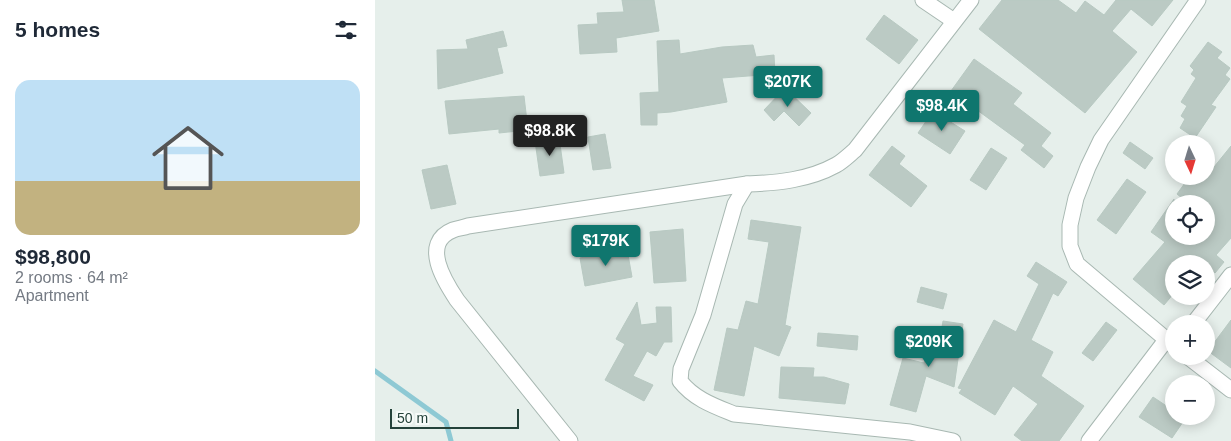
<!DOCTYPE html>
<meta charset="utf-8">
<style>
body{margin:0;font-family:Helvetica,sans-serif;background:#f6f6f7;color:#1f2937;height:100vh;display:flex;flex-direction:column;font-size:19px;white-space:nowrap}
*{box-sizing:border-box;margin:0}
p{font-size:16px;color:#747a83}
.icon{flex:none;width:28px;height:28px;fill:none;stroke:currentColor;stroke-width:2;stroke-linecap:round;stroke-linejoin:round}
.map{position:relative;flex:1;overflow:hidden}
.sheet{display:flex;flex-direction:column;background:#fff;width:375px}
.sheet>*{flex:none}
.needle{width:32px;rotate:176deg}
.buttons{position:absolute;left:790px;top:135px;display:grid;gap:10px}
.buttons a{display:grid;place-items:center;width:50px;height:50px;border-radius:50%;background:#fff;box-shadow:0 2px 12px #0003;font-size:25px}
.scale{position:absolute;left:15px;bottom:12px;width:129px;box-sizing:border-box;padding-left:5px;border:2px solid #24423a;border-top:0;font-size:14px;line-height:18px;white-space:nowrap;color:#24423a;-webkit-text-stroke:4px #f7fbf9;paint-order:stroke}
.price{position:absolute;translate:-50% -42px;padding:0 11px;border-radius:5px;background:#0f766e;color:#fff;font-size:16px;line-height:32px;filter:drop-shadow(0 1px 2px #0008)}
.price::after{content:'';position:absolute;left:50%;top:30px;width:15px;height:11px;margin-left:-8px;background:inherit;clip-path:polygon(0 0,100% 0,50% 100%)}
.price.on{background:#222;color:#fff}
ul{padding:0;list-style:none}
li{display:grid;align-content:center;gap:10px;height:265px;padding:0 15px}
li span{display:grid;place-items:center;height:155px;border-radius:15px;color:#555}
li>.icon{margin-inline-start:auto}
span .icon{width:90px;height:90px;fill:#fffc;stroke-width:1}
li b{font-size:21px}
h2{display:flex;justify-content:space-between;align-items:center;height:60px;padding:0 15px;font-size:21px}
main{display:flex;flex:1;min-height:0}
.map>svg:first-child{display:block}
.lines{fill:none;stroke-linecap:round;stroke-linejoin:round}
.stream{stroke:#8ec9d4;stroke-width:5}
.building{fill:#bbcac4;stroke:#b8c9c2}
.street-casing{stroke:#a8b8b2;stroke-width:17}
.street{stroke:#fff;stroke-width:15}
</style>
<main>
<section class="sheet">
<h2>5 homes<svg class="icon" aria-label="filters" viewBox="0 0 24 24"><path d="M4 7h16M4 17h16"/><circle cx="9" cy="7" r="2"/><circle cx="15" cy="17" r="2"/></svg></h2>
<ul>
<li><span style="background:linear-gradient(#bfe0f5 65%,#c2b280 0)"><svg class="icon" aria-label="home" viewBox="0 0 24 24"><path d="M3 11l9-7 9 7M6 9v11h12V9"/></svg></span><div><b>$98,800</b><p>2 rooms · 64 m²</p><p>Apartment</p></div></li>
</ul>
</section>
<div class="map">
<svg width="856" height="441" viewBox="0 0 856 441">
<rect width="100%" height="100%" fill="#e6efeb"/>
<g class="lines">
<polyline class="stream" points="0,371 71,422 76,441"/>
</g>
<g class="building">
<polygon points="247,0 279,0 284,31 241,38 242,52 205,54 203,25 223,24 222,13 249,12"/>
<polygon points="627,0 683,0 701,13 710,1 729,15 741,0 798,0 777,26 756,9 737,31 762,52 710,113 604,29"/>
<polygon points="509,15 543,40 524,64 491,39"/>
<polygon points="128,31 132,46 122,48 128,73 63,89 62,50 93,49 91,40"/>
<polygon points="304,40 305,54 347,47 378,45 381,57 399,55 400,74 347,78 352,102 296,112 282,113 282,125 266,125 265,93 284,92 282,41"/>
<polygon points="833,42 847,52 842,58 855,68 850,75 855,79 836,105 841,107 820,138 805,128 810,119 806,116 812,106 806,102 821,78 816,74 819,70 815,66"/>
<polygon points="599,59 647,93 638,104 676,133 666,146 678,156 669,168 646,150 650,145 576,91"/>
<polygon points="410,88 436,113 424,126 409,111 399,121 389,110"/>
<polygon points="149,96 153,130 124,133 124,129 74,134 70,101"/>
<polygon points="558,111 590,131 575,154 543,133"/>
<polygon points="230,134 236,168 218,170 213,137"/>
<polygon points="184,137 189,173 165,176 160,141"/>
<polygon points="755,142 778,158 770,169 748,153"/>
<polygon points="517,146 530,156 524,164 552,186 536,207 494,175"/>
<polygon points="856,146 856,238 841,255 849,262 840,273 831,264 821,264 813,257 808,264 799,264 799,293 789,305 758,279 790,242 776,232 799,199 799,236 831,236 831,204 814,204 802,194 815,176 831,176 831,161 839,167"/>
<polygon points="616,148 632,158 611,190 595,180"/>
<polygon points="72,165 81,204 56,209 47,170"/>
<polygon points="752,179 771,192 741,234 722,220"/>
<polygon points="376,220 426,227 410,325 416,327 404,356 379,346 369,396 339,390 352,328 363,330 371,301 383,304 394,242 373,239"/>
<polygon points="308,229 311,281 279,283 275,232"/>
<polygon points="252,249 257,277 210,286 205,258"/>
<polygon points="661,262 692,282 683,296 678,293 656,340 678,352 666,376 709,406 684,441 647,441 639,435 663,404 638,386 620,415 584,393 587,389 583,388 619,320 641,332 664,284 652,276"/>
<polygon points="546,287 572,294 568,309 542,302"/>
<polygon points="262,302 266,325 282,323 281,307 296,307 297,342 289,342 281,356 272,351 258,376 278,385 269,401 230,380 250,344 241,339"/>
<polygon points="856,320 856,368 833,351"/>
<polygon points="568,321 588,324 579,387 551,376 541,412 515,405 528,358 549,363 556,343 564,346"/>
<polygon points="731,322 742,330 718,361 707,353"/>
<polygon points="443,333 483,336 482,350 442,346"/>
<polygon points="406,367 439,368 438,377 449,377 474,384 470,404 404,398"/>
<polygon points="778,397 799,411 799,416 812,416 797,438 764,417"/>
</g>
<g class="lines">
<defs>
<g id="street">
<polyline points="548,0 579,21"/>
<path d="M372 184 360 204 328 315 306 369 305 381C319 399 339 406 359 414L535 432 578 441"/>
<polyline points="818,324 856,275"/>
<polyline points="799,346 702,264 695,246 695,225 701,198 713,167 726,140 823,0"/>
<polyline points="812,356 856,390"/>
<path d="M195 441 82 300C70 282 45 243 78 230 83 228 88 228 93 226L372 184C402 183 434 180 461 165 468 161 474 155 480 150L596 0"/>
<polyline points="714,441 791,340"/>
</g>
</defs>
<use href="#street" class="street-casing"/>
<use href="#street" class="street"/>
</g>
</svg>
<div class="buttons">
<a><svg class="needle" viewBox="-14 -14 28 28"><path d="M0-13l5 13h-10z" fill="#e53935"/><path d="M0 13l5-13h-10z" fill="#747a83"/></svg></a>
<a><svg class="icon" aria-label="locate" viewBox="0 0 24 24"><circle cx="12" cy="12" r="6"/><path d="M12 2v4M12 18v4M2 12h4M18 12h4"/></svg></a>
<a><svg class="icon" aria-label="layers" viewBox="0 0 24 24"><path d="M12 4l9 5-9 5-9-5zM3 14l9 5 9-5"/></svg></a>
<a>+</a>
<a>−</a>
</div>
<div class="scale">50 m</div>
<b class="price" style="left:413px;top:108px">$207K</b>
<b class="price" style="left:567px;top:132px">$98.4K</b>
<b class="price on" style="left:175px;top:157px">$98.8K</b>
<b class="price" style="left:231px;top:267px">$179K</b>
<b class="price" style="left:554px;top:368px">$209K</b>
</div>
</main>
